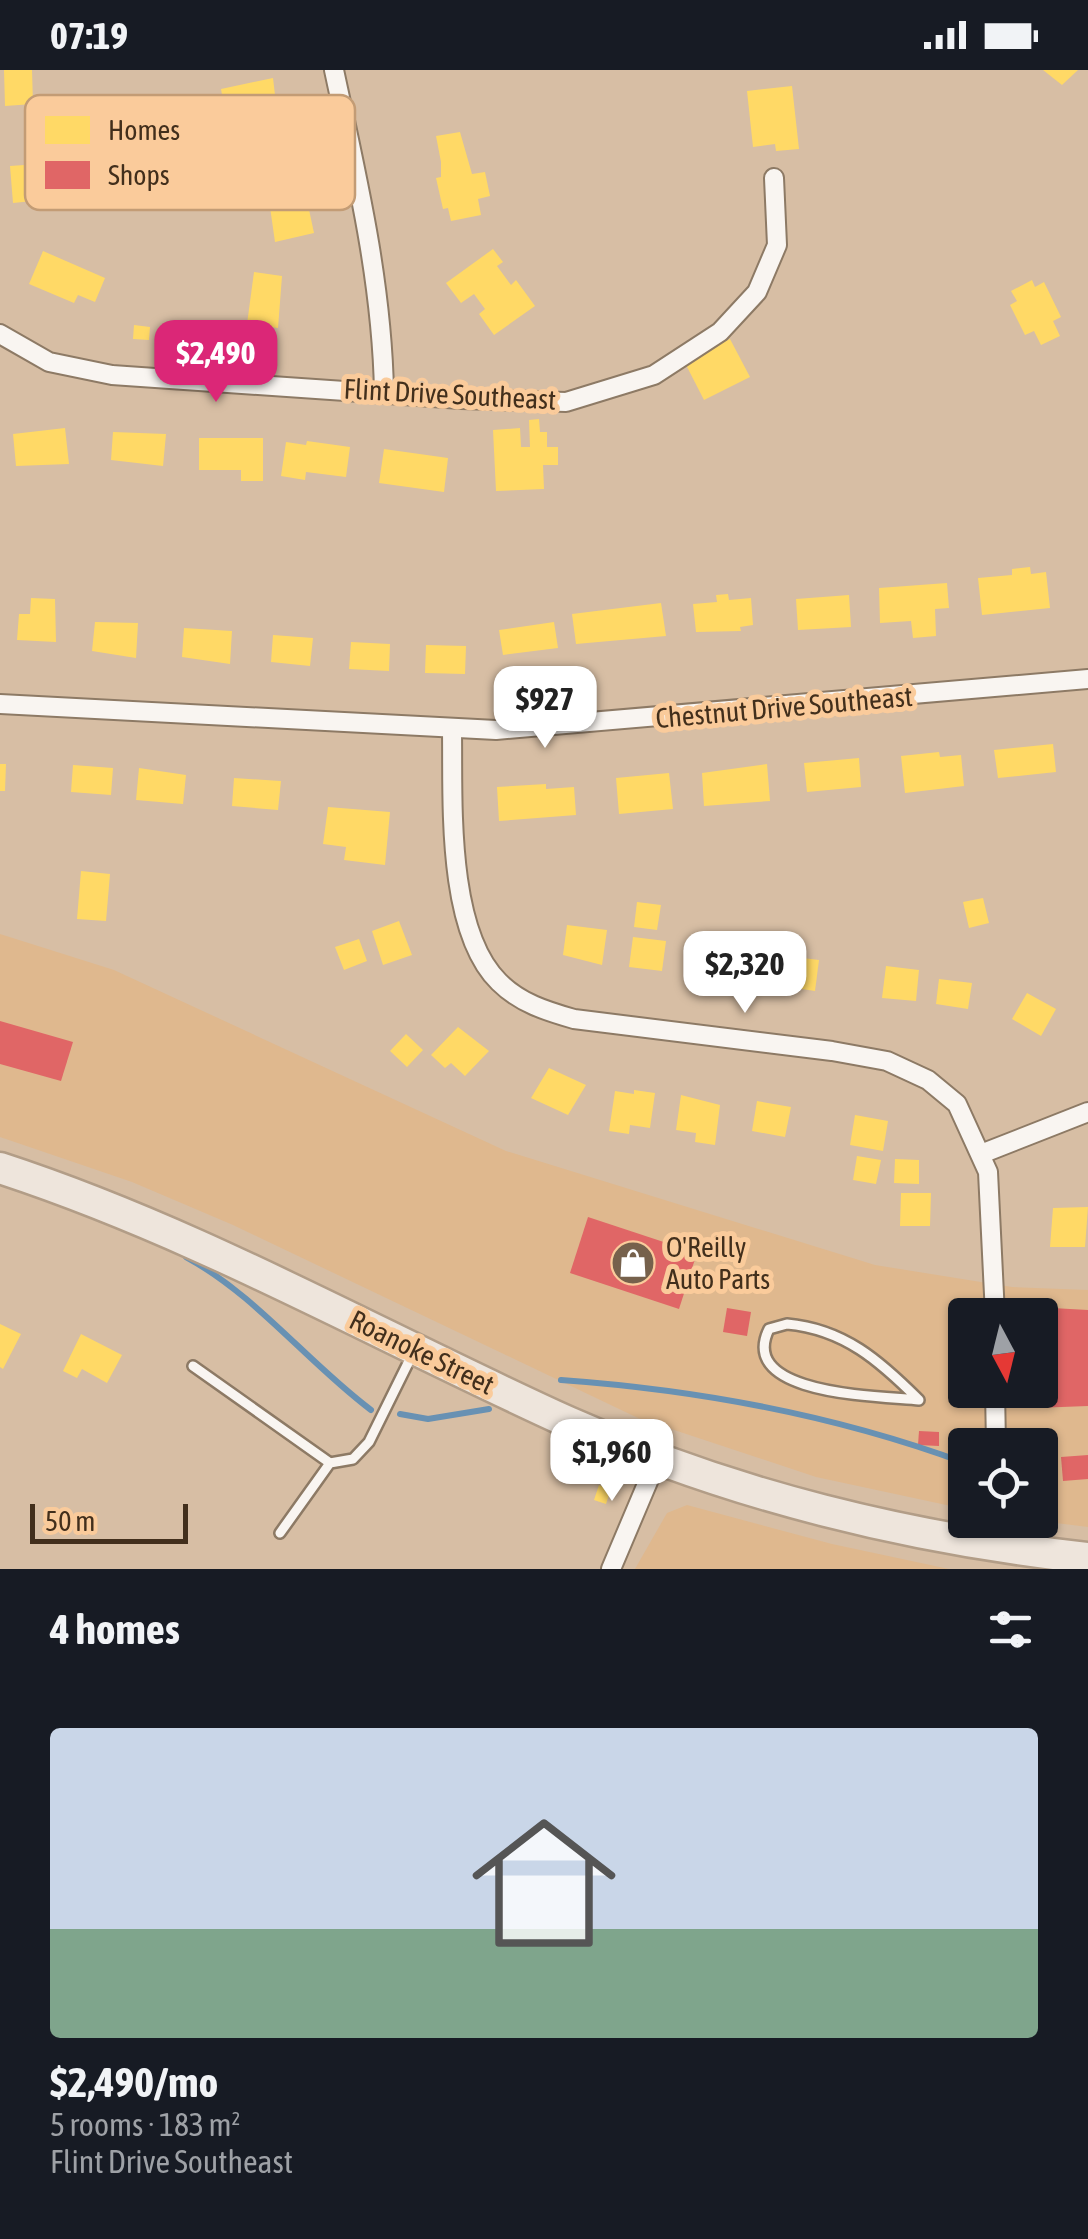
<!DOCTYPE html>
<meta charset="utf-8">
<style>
body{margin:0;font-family:"Asap Condensed",sans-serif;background:#20242c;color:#f1f3f6;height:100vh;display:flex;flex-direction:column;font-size:38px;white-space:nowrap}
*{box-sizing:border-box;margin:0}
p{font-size:32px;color:#9ea1a6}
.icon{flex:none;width:55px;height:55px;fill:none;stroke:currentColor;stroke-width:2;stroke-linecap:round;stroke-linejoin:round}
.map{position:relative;height:1499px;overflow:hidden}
.panel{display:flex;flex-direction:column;background:#171b24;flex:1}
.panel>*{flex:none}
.needle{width:65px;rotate:173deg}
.buttons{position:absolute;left:948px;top:1228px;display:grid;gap:20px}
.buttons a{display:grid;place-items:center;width:110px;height:110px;border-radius:10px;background:#171b24;box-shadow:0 2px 8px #0004;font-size:50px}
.scale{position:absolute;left:30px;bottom:25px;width:158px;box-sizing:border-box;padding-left:10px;border:5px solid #422f1c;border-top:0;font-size:28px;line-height:35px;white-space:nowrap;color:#422f1c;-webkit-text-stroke:8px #facb9b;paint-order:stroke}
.price{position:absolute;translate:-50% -85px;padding:0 22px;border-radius:20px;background:#fff;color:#222;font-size:32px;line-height:65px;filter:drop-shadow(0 2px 5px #0008)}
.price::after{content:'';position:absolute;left:50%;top:60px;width:30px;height:22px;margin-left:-15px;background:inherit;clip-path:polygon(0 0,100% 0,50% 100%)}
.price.selected{background:#db2777;color:#fff}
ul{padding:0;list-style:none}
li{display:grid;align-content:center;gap:20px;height:530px;padding:0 50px}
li+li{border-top:2px solid #363941}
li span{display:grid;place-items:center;height:310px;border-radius:10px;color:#555}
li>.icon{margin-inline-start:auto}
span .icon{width:180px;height:180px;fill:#fffc;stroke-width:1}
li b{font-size:42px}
h2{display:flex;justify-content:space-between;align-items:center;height:120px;padding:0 50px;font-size:42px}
.status{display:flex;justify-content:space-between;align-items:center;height:70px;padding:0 50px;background:#171b24;direction:ltr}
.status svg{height:28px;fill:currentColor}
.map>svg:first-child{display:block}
.built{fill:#dfb88e;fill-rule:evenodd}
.homes{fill:#ffd966}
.shops{fill:#e06666}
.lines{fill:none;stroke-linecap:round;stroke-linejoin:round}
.stream{stroke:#6891b3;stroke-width:6}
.service-casing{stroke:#8d7a65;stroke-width:14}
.minor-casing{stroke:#8d7a65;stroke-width:22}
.primary-casing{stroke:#b29d87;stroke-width:35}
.service{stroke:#f9f5f1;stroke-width:9}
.minor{stroke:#f9f5f1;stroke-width:18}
.primary{stroke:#eee5dc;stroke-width:30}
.labels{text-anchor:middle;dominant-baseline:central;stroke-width:10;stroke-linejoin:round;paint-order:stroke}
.street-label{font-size:28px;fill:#422f1c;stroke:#facb9b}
.poi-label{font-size:28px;fill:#422f1c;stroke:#facb9b;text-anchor:start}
.key{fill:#facb9b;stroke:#c39c75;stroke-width:2.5}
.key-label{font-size:28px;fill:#422f1c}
</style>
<div class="status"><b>07:19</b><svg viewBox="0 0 49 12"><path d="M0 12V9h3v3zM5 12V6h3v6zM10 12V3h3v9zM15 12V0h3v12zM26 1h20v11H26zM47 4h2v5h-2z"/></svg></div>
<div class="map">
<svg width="1088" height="1499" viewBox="0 0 1088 1499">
<rect width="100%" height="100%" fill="#d7bea4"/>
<g class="built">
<path d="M0 864 114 900 506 1081 875 1195 1012 1217 1088 1220V1457L1032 1450H1040V1375H965V1439L816 1407 638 1348 233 1155 132 1112 0 1067ZM965 1245H1040V1320H965Z"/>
<polygon points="687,1435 832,1474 949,1499 635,1499 667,1443"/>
</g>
<g class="homes">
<polygon points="4,0 32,0 33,34 5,36"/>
<polygon points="1043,0 1078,0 1062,15"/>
<polygon points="273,8 280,67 244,75 236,43 230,44 228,35 224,36 221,19"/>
<polygon points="792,16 799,79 776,81 775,74 753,77 747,21"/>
<polygon points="460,62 472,104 485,102 490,126 478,129 481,145 451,151 448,138 443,139 436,108 441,107 441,92 436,66"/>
<polygon points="39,94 42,130 13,133 10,96"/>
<polygon points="301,102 314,163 275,172 266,109"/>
<polygon points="493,179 503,192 497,196 511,215 516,210 535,236 494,265 479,244 485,239 474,224 461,233 446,213"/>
<polygon points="43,181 105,208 95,232 78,225 74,233 29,214"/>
<polygon points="254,202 282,206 278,258 247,254"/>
<polygon points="1032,210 1035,217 1044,212 1061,247 1053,251 1060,266 1041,275 1034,261 1025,265 1010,235 1017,231 1011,221"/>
<polygon points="134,255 150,257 149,270 133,269"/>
<polygon points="730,269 750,307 704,330 684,291"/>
<polygon points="539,349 540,362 547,362 547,377 558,377 558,395 543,395 544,419 496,421 493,360 520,358 521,377 530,377 529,350"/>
<polygon points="65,358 69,394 16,396 13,364"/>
<polygon points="113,362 166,364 163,396 111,390"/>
<polygon points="199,368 263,368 263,411 241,411 241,400 199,400"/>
<polygon points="307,371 350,377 346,407 306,402 305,410 281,406 286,372 306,375"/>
<polygon points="384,379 448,388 444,422 379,413"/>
<polygon points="1030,497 1031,504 1046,502 1050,538 982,545 978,508 1012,505 1012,499"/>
<polygon points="947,513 949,538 935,539 936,566 913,568 911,551 880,553 879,518"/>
<polygon points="728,524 729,530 751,528 753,555 740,557 741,561 696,562 693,534 717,532 716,525"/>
<polygon points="849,525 851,557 798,560 796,529"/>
<polygon points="31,528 55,529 56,572 17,570 19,544 30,544"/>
<polygon points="661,533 666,566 576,574 572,544"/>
<polygon points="95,552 138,553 136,588 92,581"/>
<polygon points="554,552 558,578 503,585 499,560"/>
<polygon points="184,558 232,561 230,594 182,587"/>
<polygon points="273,565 313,568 310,596 271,592"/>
<polygon points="351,572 390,574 389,601 349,599"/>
<polygon points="426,575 466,576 465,604 425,603"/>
<polygon points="1053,674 1056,702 998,708 994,680"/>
<polygon points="939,682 940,687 961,685 964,716 905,723 901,686"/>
<polygon points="859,688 861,717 807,722 804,693"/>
<polygon points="0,694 6,694 5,721 0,721"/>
<polygon points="767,694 770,731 704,736 702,703"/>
<polygon points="73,695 113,698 111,725 71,722"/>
<polygon points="139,698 186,705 183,734 136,730"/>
<polygon points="669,703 673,739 619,744 616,708"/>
<polygon points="234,708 281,711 278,740 232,736"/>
<polygon points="546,714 546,719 574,717 576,745 499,751 497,717"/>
<polygon points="328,737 390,742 385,795 344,790 346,777 323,774"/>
<polygon points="81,801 110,804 106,851 77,849"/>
<polygon points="983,828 989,853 969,858 963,832"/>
<polygon points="637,832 661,835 657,860 634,857"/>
<polygon points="399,851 412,885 383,895 372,861"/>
<polygon points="567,855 607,860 602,895 563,885"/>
<polygon points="633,867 666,871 662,901 629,897"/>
<polygon points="359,869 367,891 344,900 335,877"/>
<polygon points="711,876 744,880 740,910 707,907"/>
<polygon points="786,886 819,890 815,921 782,916"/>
<polygon points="886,896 919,900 916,931 882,928"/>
<polygon points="939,909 972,913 968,939 936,934"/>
<polygon points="1027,923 1056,939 1041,966 1012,949"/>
<polygon points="458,957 489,981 465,1006 451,993 445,998 431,985"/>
<polygon points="406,964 423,980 407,997 390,981"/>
<polygon points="549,998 586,1015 568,1045 531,1028"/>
<polygon points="634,1020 655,1023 650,1058 630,1055 629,1064 609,1061 615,1021 634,1024"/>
<polygon points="681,1025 720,1035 715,1075 695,1072 696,1063 676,1060"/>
<polygon points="757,1031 791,1037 785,1067 752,1061"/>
<polygon points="855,1045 888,1051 883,1081 850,1075"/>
<polygon points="857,1086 881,1090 876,1114 853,1110"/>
<polygon points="895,1089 919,1090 919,1114 894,1113"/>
<polygon points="901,1123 931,1123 930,1156 900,1156"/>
<polygon points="1088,1137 1085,1177 1050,1177 1053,1138"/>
<polygon points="0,1254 21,1264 3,1299 0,1297"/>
<polygon points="81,1264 122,1285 107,1313 82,1299 77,1308 63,1301"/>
<polygon points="599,1415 611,1419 606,1434 594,1430"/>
</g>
<g class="shops">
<polygon points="0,951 73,972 61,1011 0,994"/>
<polygon points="588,1147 697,1183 679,1239 570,1203"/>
<polygon points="1034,1237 1088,1240 1088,1336 1035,1338 1034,1320 1040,1320 1040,1245 1034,1245"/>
<polygon points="727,1238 751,1242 747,1266 723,1262"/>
<polygon points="919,1361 939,1362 939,1376 918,1375"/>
<polygon points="1088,1385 1088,1409 1063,1411 1061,1387"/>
</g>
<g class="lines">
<g class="stream">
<path d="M186 1187C257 1226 306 1291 371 1340"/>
<path d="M561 1310C699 1320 835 1345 965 1393"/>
<polyline points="400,1344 428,1349 489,1339"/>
</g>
<defs>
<g id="service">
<path d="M787 1254C844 1259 880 1291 919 1330 882 1326 736 1326 769 1259Z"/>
<polyline points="193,1296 330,1393"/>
<polyline points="280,1463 330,1393 353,1389 369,1372 412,1285"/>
</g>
<g id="minor">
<path d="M334 0C357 107 382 212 384 322"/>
<polyline points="0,264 49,292 112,305 461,329 566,332 654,305 720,262 757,222 777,175 774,108"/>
<polyline points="0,634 496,660 1088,609"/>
<path d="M452 661C453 730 446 860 499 912 520 933 546 941 574 949L832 981 887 991 928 1010 957 1034 988 1102 995 1245"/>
<polyline points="981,1084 1088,1042"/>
<polyline points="995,1320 996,1375"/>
<polyline points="998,1450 998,1476"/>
<polyline points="611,1499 658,1388"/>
</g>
<path id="primary" d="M0 1098C199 1163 378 1266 568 1352 731 1425 911 1469 1088 1488"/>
</defs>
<use href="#service" class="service-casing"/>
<use href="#minor" class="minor-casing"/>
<use href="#primary" class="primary-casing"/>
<use href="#service" class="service"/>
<use href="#minor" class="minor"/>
<use href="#primary" class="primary"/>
</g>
<defs>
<symbol id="shop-disc" viewBox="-11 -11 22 22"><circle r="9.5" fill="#76614c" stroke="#facb9b"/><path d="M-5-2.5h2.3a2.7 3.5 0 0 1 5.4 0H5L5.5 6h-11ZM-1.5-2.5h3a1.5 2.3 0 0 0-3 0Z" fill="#fff"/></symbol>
</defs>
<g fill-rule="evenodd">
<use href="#shop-disc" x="608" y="1168" width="50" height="50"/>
</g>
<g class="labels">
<g class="street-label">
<text transform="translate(450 324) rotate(3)">Flint Drive Southeast</text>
<text transform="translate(784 637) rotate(-5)">Chestnut Drive Southeast</text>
<text transform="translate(422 1282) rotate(26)">Roanoke Street</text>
</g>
<g class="poi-label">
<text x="666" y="1177">O'Reilly<tspan x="666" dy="32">Auto Parts</tspan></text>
</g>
</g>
<rect x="25" y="25" width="330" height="115" rx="15" class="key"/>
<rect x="45" y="46" width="45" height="28" fill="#ffd966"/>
<rect x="45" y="91" width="45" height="28" fill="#e06666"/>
<g class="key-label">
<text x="108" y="70">Homes</text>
<text x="108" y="115">Shops</text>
</g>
</svg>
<div class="buttons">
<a><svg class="needle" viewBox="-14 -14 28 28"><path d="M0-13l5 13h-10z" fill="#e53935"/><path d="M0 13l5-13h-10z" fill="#9ea1a6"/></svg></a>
<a><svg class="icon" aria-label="locate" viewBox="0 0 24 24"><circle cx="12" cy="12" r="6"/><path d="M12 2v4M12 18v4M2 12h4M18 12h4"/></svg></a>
</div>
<div class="scale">50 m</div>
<b class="price selected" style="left:216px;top:335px">$2,490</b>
<b class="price" style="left:545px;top:681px">$927</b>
<b class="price" style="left:745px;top:946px">$2,320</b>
<b class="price" style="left:612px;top:1434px">$1,960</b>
</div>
<section class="panel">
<h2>4 homes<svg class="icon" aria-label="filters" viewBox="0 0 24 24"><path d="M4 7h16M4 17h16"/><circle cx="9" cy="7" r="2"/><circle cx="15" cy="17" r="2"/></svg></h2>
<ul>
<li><span style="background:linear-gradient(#c9d6e8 65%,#7fa58c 0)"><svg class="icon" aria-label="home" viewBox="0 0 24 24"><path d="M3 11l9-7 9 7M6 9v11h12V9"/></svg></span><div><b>$2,490/mo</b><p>5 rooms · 183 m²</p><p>Flint Drive Southeast</p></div></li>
</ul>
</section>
